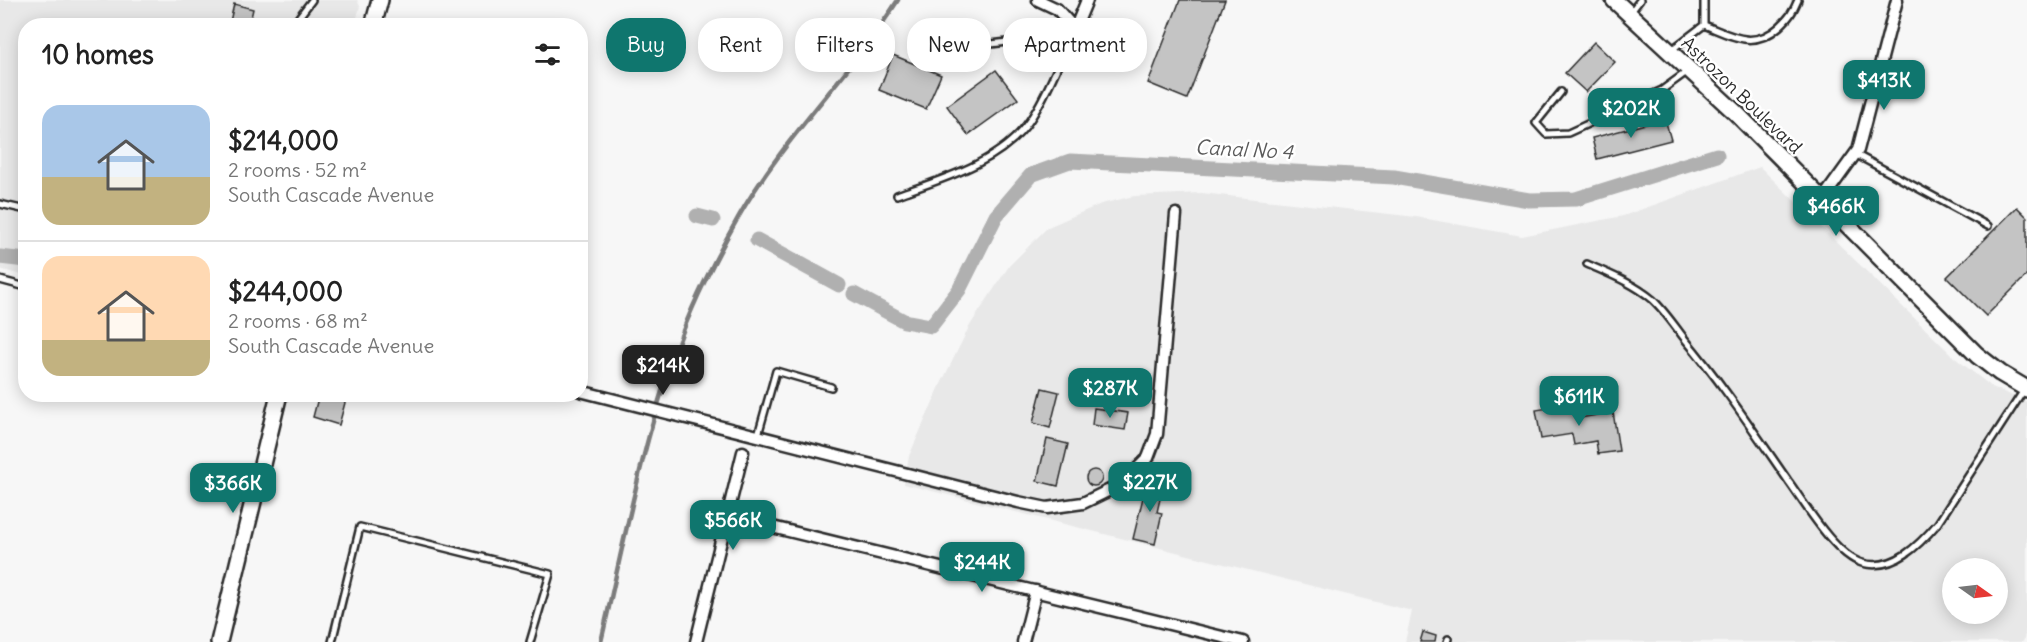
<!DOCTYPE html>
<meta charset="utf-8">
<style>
body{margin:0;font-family:Delius,sans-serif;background:#f6f6f6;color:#222;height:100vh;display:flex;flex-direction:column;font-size:22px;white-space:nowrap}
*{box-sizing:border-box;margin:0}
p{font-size:20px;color:#767676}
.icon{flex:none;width:33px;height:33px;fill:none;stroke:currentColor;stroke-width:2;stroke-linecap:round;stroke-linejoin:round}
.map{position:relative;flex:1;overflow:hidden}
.sheet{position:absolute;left:18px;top:18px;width:570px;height:384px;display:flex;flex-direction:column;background:#fff;border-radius:24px;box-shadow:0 3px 15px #0003}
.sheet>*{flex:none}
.hud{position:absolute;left:606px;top:18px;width:570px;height:54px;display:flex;gap:12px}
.needle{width:39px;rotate:104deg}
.tools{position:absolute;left:1942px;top:558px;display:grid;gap:12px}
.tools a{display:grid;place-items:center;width:66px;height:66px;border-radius:50%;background:#fff;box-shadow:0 3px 15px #0003;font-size:30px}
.price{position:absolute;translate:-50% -51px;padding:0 14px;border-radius:12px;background:#0f766e;color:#fff;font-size:20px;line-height:39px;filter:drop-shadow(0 2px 3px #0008)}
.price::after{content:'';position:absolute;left:50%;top:36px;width:18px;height:14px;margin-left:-9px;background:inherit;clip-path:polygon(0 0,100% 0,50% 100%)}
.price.on{background:#222;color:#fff}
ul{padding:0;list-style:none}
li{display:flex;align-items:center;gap:18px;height:150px;padding:0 24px}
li+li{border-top:2px solid #e0e0e0}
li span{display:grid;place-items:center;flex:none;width:168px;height:120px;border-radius:18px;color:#555}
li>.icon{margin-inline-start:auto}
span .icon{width:72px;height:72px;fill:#fffc;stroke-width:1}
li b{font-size:26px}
h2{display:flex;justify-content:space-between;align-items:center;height:72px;padding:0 24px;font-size:26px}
.chip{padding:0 21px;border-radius:24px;background:#fff;box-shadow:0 3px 15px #0003;font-size:21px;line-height:54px}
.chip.on{background:#0f766e;color:#fff}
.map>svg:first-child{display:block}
.built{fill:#e8e8e8;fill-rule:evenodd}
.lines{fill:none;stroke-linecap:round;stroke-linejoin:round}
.stream{stroke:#7b7b7b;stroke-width:4.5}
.canal{stroke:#b0b0b0;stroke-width:15}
.building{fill:#c4c4c4;stroke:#2b2b2b;stroke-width:1.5}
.lane-casing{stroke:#2b2b2b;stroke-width:10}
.street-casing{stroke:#2b2b2b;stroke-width:15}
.secondary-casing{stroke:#2b2b2b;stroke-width:20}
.lane{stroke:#fff;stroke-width:5}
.street{stroke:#fff;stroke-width:10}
.secondary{stroke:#fff;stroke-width:15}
.labels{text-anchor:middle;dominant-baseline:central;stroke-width:5;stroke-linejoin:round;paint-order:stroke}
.street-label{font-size:18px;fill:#2b2b2b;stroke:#fff}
.water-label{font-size:20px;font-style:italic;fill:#5a5a5a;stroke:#fff}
</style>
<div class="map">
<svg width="2027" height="642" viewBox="0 0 2027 642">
<rect width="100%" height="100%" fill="#f7f7f7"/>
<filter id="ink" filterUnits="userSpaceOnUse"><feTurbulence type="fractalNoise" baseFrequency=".0167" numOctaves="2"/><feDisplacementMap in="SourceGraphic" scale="12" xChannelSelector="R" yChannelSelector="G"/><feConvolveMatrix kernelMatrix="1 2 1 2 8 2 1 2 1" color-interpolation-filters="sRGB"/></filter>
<g filter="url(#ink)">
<g class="built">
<polygon points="0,0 357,0 360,6 355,25 26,26 25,276 0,269"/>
<path d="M1760 167 1955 358 1992 387 2027 402V627L2023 642H1405L1412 611 904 484 909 456 940 386 969 327 1009 266 1048 227 1101 204 1134 196 1202 193 1416 217 1522 236 1623 216ZM1953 568H1998V614H1953Z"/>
</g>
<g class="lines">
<path class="stream" d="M601 642C626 535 648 410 692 309 706 277 722 246 739 216 784 137 850 75 898 0"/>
<g class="canal">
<polyline points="697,216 713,220"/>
<polyline points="757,240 839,285"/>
<polyline points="0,257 26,260"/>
<polyline points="854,294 904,321 931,326 959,290 996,216 1031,175 1070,161 1394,177 1529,200 1576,199 1717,155"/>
</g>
</g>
<g class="building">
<polygon points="1180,0 1225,0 1187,99 1148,83"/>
<polygon points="234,4 253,9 249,26 229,26"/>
<polygon points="419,21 439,26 418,26"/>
<polygon points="1594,42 1615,62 1586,92 1565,73"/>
<polygon points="893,55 941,75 926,109 879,90"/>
<polygon points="996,70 1018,99 968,135 947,106"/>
<polygon points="1665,119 1671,140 1597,159 1592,138"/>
<polygon points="2017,207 2027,217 2027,275 1986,316 1947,277"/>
<polygon points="1042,388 1059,392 1050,428 1033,423"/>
<polygon points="319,394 346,399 339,425 313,417"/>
<polygon points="1578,403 1580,418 1613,412 1619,451 1598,454 1596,441 1574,445 1572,434 1541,439 1536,410"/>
<polygon points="1094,408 1128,413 1125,430 1092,425"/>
<polygon points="1047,439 1068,444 1058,486 1037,481"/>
<circle cx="1094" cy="478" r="8"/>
<polygon points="1148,477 1164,481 1157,512 1162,513 1155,544 1133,539"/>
<polygon points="1423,632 1436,636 1435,642 1420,642"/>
</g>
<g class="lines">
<defs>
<g id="lane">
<polyline points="1630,13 1640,0"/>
<path d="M1704 25C1732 36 1753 50 1779 27 1789 18 1793 12 1798 0"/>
<polyline points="292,26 312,0"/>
<polyline points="933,51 1016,41 1074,29"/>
<polyline points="1670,51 1704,25 1704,0"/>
<polyline points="1561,92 1536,123 1546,134 1568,133 1662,90 1688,71"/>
<polyline points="1855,154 1988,226"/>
<path d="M897 195C943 179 1002 162 1030 120 1049 92 1060 59 1075 29"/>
<polyline points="0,204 26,210"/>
<path d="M1587 264C1609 274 1633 283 1652 299 1664 310 1674 325 1684 338 1722 383 1755 433 1789 482 1805 504 1835 555 1862 563 1894 572 1920 544 1938 523L2024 390"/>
<polyline points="0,280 26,287"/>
<polyline points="758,435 776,371 831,387"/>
<polyline points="332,642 360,527 550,574 530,642"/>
<polyline points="1447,642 1448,639"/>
</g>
<g id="street">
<polyline points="1038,0 1057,9 1075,29 1087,0"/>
<polyline points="1822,200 1858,150 1897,0"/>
<polyline points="580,391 1018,502 1047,508 1083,503 1122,484 1148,458 1157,434 1176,214"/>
<polyline points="727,516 1243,642"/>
<polyline points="696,642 743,452"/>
<polyline points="1023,642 1036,591"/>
</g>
<g id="secondary">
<polyline points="1614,0 1736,113 1977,355 2000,373 2027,389"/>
<polyline points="373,26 380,0"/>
<polyline points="219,642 279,394"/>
</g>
</defs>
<use href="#lane" class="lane-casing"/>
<use href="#street" class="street-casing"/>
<use href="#secondary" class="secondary-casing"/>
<use href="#lane" class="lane"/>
<use href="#street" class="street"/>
<use href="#secondary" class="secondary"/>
</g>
</g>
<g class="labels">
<g class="street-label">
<text transform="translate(1742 95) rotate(44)">Astrozon Boulevard</text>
</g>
<g class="water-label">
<text transform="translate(1244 149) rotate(3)">Canal No 4</text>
</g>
</g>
</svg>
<div class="tools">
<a><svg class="needle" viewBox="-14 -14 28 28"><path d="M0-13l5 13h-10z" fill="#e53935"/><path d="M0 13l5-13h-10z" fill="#767676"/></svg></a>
</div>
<b class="price" style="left:1884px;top:111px">$413K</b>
<b class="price" style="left:1631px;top:139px">$202K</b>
<b class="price" style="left:1836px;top:237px">$466K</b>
<b class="price on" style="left:663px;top:396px">$214K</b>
<b class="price" style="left:1110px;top:419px">$287K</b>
<b class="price" style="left:1579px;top:427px">$611K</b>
<b class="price" style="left:1150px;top:513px">$227K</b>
<b class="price" style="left:233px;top:514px">$366K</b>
<b class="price" style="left:733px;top:551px">$566K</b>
<b class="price" style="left:982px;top:593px">$244K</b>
<div class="hud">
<a class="chip on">Buy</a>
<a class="chip">Rent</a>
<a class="chip">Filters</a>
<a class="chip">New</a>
<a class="chip">Apartment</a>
</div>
<section class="sheet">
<h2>10 homes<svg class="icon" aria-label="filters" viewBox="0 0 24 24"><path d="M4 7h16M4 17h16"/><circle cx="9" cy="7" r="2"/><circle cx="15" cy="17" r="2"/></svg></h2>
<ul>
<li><span style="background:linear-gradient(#a9c7e8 60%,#c2b280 0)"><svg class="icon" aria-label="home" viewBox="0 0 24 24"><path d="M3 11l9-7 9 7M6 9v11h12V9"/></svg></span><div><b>$214,000</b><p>2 rooms · 52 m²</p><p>South Cascade Avenue</p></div></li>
<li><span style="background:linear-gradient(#ffd9b3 70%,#c2b280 0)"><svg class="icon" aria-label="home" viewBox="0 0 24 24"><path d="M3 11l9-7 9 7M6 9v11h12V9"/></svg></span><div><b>$244,000</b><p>2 rooms · 68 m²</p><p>South Cascade Avenue</p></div></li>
</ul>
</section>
</div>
